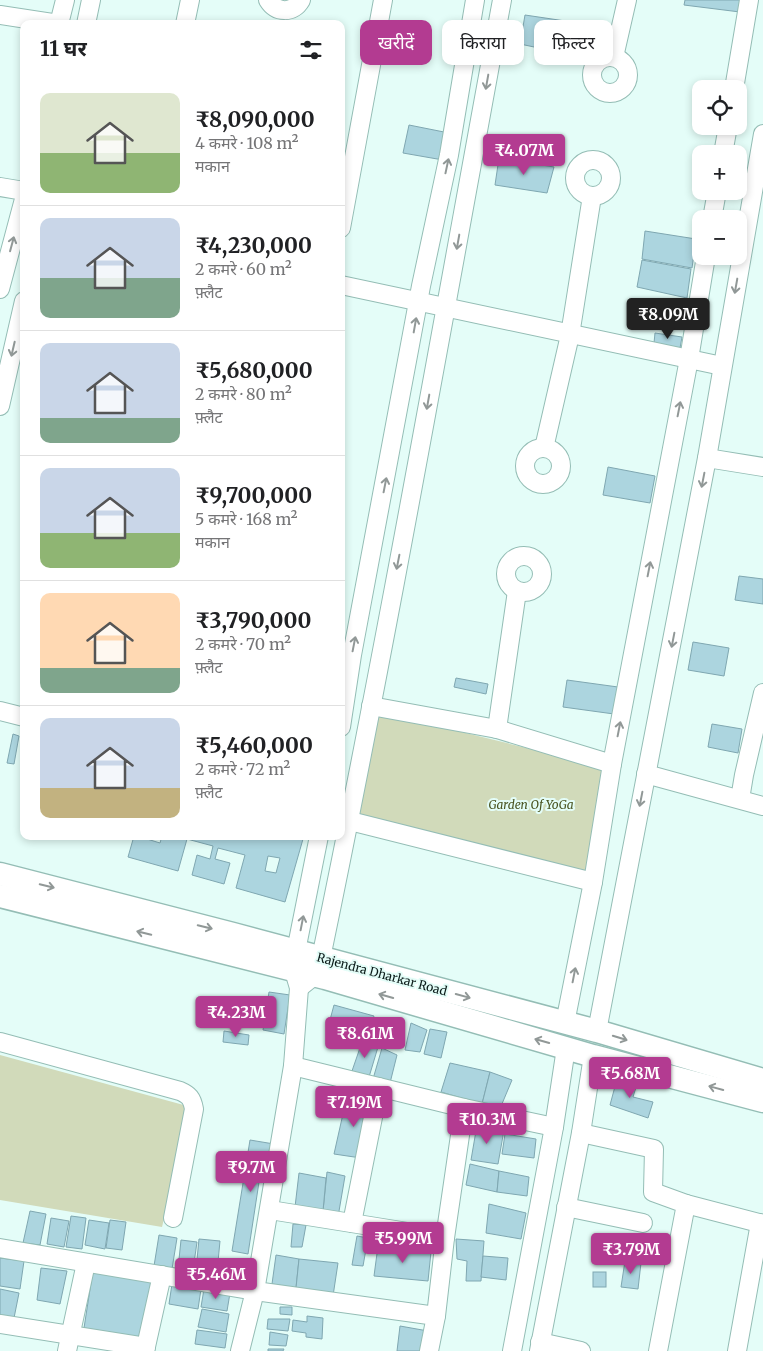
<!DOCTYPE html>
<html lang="hi">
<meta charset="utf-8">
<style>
body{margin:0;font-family:Merriweather,"Noto Sans Devanagari",serif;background:#f6f6f6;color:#202124;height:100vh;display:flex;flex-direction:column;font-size:19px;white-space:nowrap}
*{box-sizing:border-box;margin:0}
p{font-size:16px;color:#757577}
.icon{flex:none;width:28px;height:28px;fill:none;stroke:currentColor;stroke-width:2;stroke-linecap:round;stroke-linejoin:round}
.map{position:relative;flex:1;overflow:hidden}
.sheet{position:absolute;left:20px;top:20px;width:325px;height:820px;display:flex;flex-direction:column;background:#fff;border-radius:10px;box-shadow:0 2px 8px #0003}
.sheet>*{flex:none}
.top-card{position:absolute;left:360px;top:20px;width:328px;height:45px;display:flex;gap:10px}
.controls{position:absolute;left:692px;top:80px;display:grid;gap:10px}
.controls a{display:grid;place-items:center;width:55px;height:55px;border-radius:10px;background:#fff;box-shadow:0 2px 8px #0003;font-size:25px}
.price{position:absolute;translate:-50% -42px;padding:0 11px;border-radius:5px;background:#b33b91;color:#fff;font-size:16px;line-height:32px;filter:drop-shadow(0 1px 2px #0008)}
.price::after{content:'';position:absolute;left:50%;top:30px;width:15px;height:11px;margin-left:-8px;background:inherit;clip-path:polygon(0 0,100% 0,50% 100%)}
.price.current{background:#222;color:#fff}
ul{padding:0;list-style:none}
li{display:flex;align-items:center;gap:15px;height:125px;padding:0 20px}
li+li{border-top:1px solid #e0e0e0}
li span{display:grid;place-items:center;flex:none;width:140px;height:100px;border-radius:10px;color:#555}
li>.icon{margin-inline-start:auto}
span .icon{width:60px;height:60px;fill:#fffc;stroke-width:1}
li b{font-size:21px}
h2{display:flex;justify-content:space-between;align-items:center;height:60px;padding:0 20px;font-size:21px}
.tag{padding:0 18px;border-radius:10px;background:#fff;box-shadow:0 2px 8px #0003;font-size:18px;line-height:45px}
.tag.current{background:#b33b91;color:#fff}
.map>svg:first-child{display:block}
.green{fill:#d1daba}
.building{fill:#acd5df;stroke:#7fa7b1;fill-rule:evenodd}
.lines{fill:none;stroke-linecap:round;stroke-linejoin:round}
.minor-casing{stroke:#94bdb5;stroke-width:20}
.major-casing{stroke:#94bdb5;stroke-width:25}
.minor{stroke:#fff;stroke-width:18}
.major{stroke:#fff;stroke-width:22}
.oneway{stroke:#919897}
.labels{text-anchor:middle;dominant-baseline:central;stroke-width:4;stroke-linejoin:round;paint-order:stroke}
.park-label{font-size:12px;font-style:italic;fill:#495420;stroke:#e4fdf8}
.street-label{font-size:12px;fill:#0a1a18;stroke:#e4fdf8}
</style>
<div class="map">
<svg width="763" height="1351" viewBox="0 0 763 1351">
<rect width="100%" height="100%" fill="#e4fdf8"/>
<g class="green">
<polygon points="375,711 605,767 588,874 356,816"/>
<polygon points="0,1055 191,1107 162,1227 0,1200"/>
</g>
<g class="building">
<polygon points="685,0 741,0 740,12 684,5"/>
<polygon points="525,15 572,22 567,54 520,44"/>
<polygon points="409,125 449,133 443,160 403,153"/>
<polygon points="499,158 554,167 547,193 495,185"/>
<polygon points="645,231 696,239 692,268 642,259"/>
<polygon points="642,260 691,269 687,298 637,287"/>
<polygon points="655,333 682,337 680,348 654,343"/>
<polygon points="608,467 655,476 650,503 603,495"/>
<polygon points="739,576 763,579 763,604 735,600"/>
<polygon points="693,642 729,648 724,676 688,670"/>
<polygon points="456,678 488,684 486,694 454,687"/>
<polygon points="567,680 618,687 614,714 563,707"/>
<polygon points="712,724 742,729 738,753 708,747"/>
<polygon points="13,734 19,736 14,764 7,763"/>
<path d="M134 836H148L147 839 160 843 162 836H293L303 839 285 902 236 888 245 855 218 848 215 859 230 863 224 884 192 875 197 855 210 859 213 846 187 839 178 871 128 857ZM268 856 280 858 276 873 265 871Z"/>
<polygon points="269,992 290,995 284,1034 263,1030"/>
<polygon points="334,1005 374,1016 366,1043 327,1031"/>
<polygon points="387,1022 404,1026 399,1047 382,1042"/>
<polygon points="411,1023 427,1030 420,1052 405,1050"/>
<polygon points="430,1029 447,1032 441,1058 424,1054"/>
<polygon points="224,1031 249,1035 248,1045 223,1042"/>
<polygon points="362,1042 378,1047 369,1077 352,1071"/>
<polygon points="382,1048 397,1055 390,1083 373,1079"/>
<polygon points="450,1063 490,1072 482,1104 441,1092"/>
<polygon points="490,1072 512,1080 499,1111 482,1104"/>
<polygon points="617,1079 637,1084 633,1097 653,1102 648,1118 610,1105"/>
<polygon points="347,1096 373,1105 361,1158 334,1154"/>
<polygon points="477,1125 504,1130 498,1164 471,1160"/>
<polygon points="505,1134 536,1139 534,1158 502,1154"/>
<polygon points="250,1140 274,1144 269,1171 261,1169 248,1254 232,1251"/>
<polygon points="470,1164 499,1171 497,1192 466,1185"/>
<polygon points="499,1171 529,1177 527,1196 497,1192"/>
<polygon points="327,1172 345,1176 338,1217 323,1211"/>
<polygon points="299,1173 326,1178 323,1211 295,1207"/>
<polygon points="489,1204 526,1213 521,1239 486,1233"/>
<polygon points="30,1211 46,1214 40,1245 23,1243"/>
<polygon points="71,1216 86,1218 82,1249 66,1247"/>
<polygon points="51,1218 69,1221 64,1247 47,1244"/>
<polygon points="89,1220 109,1223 105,1249 85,1245"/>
<polygon points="110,1220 126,1222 122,1250 106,1248"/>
<polygon points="293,1224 306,1225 302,1247 291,1247"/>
<polygon points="159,1235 177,1238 172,1269 154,1266"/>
<polygon points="357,1236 368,1238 363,1266 352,1265"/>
<polygon points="199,1239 220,1241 217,1272 196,1270"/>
<polygon points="456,1239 484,1241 481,1281 466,1281 467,1261 457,1259"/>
<polygon points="181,1240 197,1242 193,1270 178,1269"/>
<polygon points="378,1246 431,1252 428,1281 374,1276"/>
<polygon points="276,1255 299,1259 296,1288 272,1284"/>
<polygon points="483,1256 508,1258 506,1280 481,1277"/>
<polygon points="0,1258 24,1261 20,1289 0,1286"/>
<polygon points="299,1259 338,1263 333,1296 296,1288"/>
<polygon points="625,1261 641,1263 638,1289 621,1287"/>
<polygon points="41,1268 67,1271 60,1304 37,1300"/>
<polygon points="93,1270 152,1280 139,1337 84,1328"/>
<rect x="593" y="1272" width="13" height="15"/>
<polygon points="172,1284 201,1289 198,1309 169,1304"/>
<polygon points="0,1289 19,1293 14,1318 0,1316"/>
<polygon points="204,1289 230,1293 227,1311 201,1307"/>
<polygon points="280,1307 292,1307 292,1315 280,1314"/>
<polygon points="202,1309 229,1314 226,1332 198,1327"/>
<polygon points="307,1316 323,1318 322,1339 306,1337 306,1333 292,1331 293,1320 307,1322"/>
<polygon points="268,1319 290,1319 288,1331 267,1329"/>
<polygon points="400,1326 428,1331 426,1351 397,1351"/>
<polygon points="197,1330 227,1334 225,1348 195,1344"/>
<polygon points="270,1332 288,1335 286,1346 269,1345"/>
<polygon points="268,1349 284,1349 283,1351 268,1351"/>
</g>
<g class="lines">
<defs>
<g id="minor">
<path d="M268 0C276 13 293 14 301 0"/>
<polyline points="0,15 59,24"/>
<polyline points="59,24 65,0"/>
<polyline points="86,24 91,0"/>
<polyline points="185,24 190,0"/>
<circle cx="610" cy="75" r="18"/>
<polyline points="614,57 627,0"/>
<polyline points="734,89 749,0"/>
<polyline points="723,154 728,126"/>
<circle cx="593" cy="178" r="18"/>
<polyline points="0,187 24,191"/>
<polyline points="712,219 717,191"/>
<polyline points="341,228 383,0"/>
<polyline points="341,285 722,366"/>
<polyline points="0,289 24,199"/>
<polyline points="0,406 24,301"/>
<circle cx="543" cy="466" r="18"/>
<polyline points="544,448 570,335 592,196"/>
<polyline points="707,458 763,467"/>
<circle cx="524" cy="574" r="18"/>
<polyline points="371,706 497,729 612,764"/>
<polyline points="0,711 24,717"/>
<polyline points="341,727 352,655 421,286 449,155 475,0"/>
<polyline points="497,729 517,591"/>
<polyline points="646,774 763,806"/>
<polyline points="740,799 744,775 763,693"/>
<polyline points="350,821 593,882"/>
<path d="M299 988 314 976 321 958C387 640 443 320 502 0"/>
<polyline points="565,1023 593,882 612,764 689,359 706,256"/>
<polyline points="597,1031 707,458 763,134"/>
<path d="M0 1042 180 1091C189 1095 192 1098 194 1109L173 1218"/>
<polyline points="293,1066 464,1108"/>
<polyline points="581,1133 654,1149 653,1192 686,1204 658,1351"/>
<polyline points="686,1204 763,1224"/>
<polyline points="566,1207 643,1223"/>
<polyline points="270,1210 445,1238"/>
<polyline points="352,1223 379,1087"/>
<polyline points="0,1248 255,1291 436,1316"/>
<polyline points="0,1324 146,1347"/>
<polyline points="540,1342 581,1351"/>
<polyline points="67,1351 86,1263"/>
<polyline points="145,1351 162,1275"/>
<polyline points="240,1351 255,1291 293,1066 299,988 294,971 296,951 319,836"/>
<polyline points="429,1351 436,1316 445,1238 464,1108 554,1127"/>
<polyline points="512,1351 554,1127 566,1048"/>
<polyline points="539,1351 581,1133 593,1056"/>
<polyline points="737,1351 760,1223"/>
</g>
<g id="major">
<polyline points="0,874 233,934 597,1031 763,1080"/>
<polyline points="0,896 325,978 593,1056 763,1101"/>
</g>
</defs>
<use href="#minor" class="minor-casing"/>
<use href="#major" class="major-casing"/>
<use href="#minor" class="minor"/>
<use href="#major" class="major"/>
</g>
<defs><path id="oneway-shaft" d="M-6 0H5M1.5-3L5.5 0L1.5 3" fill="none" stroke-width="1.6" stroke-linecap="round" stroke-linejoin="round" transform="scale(1.25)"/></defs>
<g class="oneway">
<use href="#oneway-shaft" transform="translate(487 82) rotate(100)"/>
<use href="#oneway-shaft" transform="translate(447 166) rotate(-78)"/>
<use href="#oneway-shaft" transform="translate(458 242) rotate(100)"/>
<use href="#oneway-shaft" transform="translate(12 244) rotate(-75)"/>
<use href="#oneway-shaft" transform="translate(736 286) rotate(100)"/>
<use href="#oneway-shaft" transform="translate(415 325) rotate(-80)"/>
<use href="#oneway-shaft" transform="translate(13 349) rotate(103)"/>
<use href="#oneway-shaft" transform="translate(428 402) rotate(100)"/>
<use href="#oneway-shaft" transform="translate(679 409) rotate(-79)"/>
<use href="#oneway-shaft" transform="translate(703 480) rotate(101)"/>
<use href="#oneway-shaft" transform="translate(385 485) rotate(-79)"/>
<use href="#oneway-shaft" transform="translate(398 562) rotate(101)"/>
<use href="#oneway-shaft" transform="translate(649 569) rotate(-79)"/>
<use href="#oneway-shaft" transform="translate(673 640) rotate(101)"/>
<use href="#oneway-shaft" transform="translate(354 644) rotate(-79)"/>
<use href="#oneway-shaft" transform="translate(619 729) rotate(-79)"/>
<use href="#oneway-shaft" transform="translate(641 799) rotate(101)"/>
<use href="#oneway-shaft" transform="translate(47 886) rotate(14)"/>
<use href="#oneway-shaft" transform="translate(302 923) rotate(-79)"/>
<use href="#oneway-shaft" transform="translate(205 927) rotate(14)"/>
<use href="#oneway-shaft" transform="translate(144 933) rotate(-166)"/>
<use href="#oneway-shaft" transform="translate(574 975) rotate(-79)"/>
<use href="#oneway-shaft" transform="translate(386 996) rotate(-164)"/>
<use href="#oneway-shaft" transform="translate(463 996) rotate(15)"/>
<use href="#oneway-shaft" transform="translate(620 1038) rotate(17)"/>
<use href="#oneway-shaft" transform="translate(542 1041) rotate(-164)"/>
<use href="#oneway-shaft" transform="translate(716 1088) rotate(-165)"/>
</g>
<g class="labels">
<g class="park-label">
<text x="531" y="804">Garden Of YoGa</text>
</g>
<g class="street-label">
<text transform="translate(382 974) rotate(15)">Rajendra Dharkar Road</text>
</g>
</g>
</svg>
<div class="controls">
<a><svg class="icon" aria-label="locate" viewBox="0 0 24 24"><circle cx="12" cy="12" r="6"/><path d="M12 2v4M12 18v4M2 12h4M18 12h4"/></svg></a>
<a>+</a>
<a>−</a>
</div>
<b class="price" style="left:524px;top:176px">₹4.07M</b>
<b class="price current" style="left:668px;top:340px">₹8.09M</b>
<b class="price" style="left:236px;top:1038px">₹4.23M</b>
<b class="price" style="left:365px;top:1059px">₹8.61M</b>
<b class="price" style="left:630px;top:1099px">₹5.68M</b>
<b class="price" style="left:354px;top:1128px">₹7.19M</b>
<b class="price" style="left:487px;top:1145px">₹10.3M</b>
<b class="price" style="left:251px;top:1193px">₹9.7M</b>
<b class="price" style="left:403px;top:1264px">₹5.99M</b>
<b class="price" style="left:631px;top:1275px">₹3.79M</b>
<b class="price" style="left:216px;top:1300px">₹5.46M</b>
<div class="top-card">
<a class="tag current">खरीदें</a>
<a class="tag">किराया</a>
<a class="tag">फ़िल्टर</a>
</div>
<section class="sheet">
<h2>11 घर<svg class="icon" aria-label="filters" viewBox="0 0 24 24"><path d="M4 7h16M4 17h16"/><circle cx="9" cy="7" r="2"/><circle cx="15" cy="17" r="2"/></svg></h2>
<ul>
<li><span style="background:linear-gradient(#dfe7d0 60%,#8fb573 0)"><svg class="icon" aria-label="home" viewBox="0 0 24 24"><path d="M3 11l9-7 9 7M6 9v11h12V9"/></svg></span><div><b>₹8,090,000</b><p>4 कमरे · 108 m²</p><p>मकान</p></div></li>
<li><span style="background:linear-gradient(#c9d6e8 60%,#7fa58c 0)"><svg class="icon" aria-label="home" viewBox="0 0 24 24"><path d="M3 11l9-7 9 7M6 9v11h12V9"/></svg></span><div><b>₹4,230,000</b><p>2 कमरे · 60 m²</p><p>फ़्लैट</p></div></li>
<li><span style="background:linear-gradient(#c9d6e8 75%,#7fa58c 0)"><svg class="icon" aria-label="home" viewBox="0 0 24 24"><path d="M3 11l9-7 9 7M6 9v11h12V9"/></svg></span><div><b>₹5,680,000</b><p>2 कमरे · 80 m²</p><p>फ़्लैट</p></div></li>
<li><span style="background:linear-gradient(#c9d6e8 65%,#8fb573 0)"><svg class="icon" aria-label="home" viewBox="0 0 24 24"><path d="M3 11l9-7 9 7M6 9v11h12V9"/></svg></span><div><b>₹9,700,000</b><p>5 कमरे · 168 m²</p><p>मकान</p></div></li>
<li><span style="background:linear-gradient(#ffd9b3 75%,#7fa58c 0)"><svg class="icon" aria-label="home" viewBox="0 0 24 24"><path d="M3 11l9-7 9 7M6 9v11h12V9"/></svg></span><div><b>₹3,790,000</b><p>2 कमरे · 70 m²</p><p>फ़्लैट</p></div></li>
<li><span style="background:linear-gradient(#c9d6e8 70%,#c2b280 0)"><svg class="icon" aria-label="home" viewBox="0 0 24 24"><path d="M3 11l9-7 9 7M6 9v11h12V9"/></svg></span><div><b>₹5,460,000</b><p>2 कमरे · 72 m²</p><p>फ़्लैट</p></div></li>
</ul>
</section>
</div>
